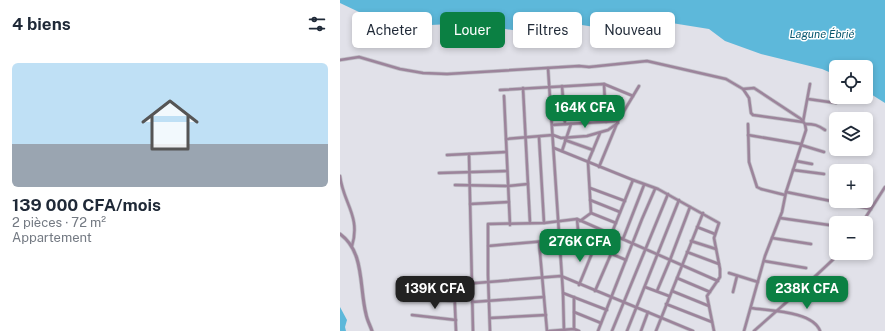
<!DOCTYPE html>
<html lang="fr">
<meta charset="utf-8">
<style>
body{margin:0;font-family:"Public Sans",sans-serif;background:#f6f6f7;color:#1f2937;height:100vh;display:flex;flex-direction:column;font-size:15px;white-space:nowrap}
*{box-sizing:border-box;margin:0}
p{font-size:13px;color:#747a83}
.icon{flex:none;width:22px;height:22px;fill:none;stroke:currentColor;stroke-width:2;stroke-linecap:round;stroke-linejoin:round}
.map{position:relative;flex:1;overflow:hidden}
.panel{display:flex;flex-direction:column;background:#fff;width:340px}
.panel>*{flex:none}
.hud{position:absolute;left:12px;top:12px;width:380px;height:36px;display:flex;gap:8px}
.controls{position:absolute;left:489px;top:60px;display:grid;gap:8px}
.controls a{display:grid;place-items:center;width:44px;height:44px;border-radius:6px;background:#fff;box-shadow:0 2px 6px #0003;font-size:20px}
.price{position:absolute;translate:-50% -34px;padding:0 9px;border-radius:8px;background:#0b8043;color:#fff;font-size:13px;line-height:26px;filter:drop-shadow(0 1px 2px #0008)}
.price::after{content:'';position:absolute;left:50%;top:24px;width:12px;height:9px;margin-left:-6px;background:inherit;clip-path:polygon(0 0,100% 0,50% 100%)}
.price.selected{background:#222;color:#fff}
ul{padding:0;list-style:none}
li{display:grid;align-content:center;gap:8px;height:212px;padding:0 12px}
li span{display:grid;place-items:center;height:124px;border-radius:6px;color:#555}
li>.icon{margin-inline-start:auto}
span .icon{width:72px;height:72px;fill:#fffc;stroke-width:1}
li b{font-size:17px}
h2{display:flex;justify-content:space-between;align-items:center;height:48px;padding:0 12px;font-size:17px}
.tag{padding:0 14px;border-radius:6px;background:#fff;box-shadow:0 2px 6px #0003;font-size:14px;line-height:36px}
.tag.selected{background:#0b8043;color:#fff}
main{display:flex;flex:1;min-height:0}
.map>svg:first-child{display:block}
.water{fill:#5db8da}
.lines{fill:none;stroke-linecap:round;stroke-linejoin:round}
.minor-casing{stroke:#bfbfc6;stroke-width:4}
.tertiary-casing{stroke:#bfbfc6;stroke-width:4.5}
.minor{stroke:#9c849b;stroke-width:2.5}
.tertiary{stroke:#9c849b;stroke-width:3}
.labels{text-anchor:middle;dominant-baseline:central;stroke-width:3;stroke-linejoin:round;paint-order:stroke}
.water-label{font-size:11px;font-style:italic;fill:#07576e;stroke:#fff}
</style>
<main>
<section class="panel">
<h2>4 biens<svg class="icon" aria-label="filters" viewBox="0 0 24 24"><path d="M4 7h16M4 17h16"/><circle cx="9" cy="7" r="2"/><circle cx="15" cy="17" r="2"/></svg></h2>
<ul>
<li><span style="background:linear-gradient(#bfe0f5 65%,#9aa5b1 0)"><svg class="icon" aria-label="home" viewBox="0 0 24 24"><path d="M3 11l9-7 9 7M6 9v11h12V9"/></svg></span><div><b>139 000 CFA/mois</b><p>2 pièces · 72 m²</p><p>Appartement</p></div></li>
</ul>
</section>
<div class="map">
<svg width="545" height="331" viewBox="0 0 545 331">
<rect width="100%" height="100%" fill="#e1e1e9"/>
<g class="water">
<polygon points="0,0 545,0 545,103 526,91 526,67 496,67 496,75 482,69 421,54 385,41 369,29 313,20 311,28 267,29 242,25 208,25 178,31 130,23 91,25 56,14 19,12 0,3"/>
<polygon points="0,307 7,320 5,327 6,331 0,331"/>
</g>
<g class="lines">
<defs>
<g id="minor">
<polyline points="0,60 19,57 60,69 83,73 107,74 239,66 249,67 307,61 386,79 403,89 409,98 411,113 413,115 463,122 470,84"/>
<polyline points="208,68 223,293 224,331"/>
<polyline points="264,84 266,122"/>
<polyline points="222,86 225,124"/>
<polyline points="183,88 190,223"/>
<polyline points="403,89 414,88 461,119 465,124 466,130 446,192 442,212 425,256 404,331"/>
<polyline points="160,90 264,84 293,96"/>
<polyline points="164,96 170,225"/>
<polyline points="468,99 496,103"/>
<polyline points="408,124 409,162 417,187 421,189 445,195"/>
<path d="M465 124C474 124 478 125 485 130"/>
<polyline points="212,125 278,121"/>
<polyline points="408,135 461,144"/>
<polyline points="199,137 204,223"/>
<polyline points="166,139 213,135 221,138 247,136 268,130 278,123"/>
<polyline points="225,140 253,150"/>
<polyline points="461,145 484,152"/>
<polyline points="214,148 293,180 318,189 379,223 374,238 380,269 380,277 367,296 374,331"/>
<polyline points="222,151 231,124"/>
<polyline points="129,154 133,331"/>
<polyline points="107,155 166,152"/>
<polyline points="456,161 472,164"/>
<polyline points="259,167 278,121 299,86"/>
<polyline points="453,170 484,174"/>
<polyline points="99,173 167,171"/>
<path d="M0 176C3 203 21 216 12 246"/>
<polyline points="115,185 168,186 188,184"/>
<polyline points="250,188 285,201"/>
<polyline points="446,192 531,209"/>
<polyline points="250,200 280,212"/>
<polyline points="130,204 169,202"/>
<polyline points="251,213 276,223"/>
<polyline points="440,218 496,226"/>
<polyline points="237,219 239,240 286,260"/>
<polyline points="240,221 251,213 248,162 260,133"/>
<polyline points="522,223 545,187"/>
<polyline points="357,227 375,234"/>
<polyline points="271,235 293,180"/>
<polyline points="432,238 471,244"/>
<polyline points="283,239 304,185"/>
<polyline points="351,241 376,249"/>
<polyline points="199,242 207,331"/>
<polyline points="148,246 218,240"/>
<polyline points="347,252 379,264"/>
<polyline points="424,261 466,268"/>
<polyline points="389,273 418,282"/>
<polyline points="337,278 370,292"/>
<polyline points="114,284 116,331"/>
<polyline points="239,285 255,246"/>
<polyline points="305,287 329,296"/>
<polyline points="65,288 136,283 221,276 353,331"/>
<polyline points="255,291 271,254"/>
<polyline points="317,291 330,260 350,207"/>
<polyline points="332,291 369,306"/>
<polyline points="393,292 397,276"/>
<polyline points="223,293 267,310"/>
<polyline points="234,297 234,329"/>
<polyline points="78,300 115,301"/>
<polyline points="132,302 204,297"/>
<polyline points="326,304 372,322"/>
<path d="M411 308C429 311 473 311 480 331"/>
<polyline points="234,312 261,323"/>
<polyline points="72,315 116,320"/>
<polyline points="150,318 206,315"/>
<polyline points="150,331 148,275 148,224 204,223 237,219 378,281"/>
<polyline points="209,331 234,329 239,331"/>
<polyline points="258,331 302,219 315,189"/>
<polyline points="272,331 328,194"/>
<polyline points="287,331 339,200"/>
<polyline points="301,331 308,312"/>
<polyline points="316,331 363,213"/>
<polyline points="414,331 467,284 500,253"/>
</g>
<path id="tertiary" d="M0 234C25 252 19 287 26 314 27 320 30 325 32 331"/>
</defs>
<use href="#minor" class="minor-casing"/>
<use href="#tertiary" class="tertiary-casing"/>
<use href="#minor" class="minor"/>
<use href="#tertiary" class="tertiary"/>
</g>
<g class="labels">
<g class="water-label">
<text x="482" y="34">Lagune Ébrié</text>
</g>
</g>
</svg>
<div class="controls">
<a><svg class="icon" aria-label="locate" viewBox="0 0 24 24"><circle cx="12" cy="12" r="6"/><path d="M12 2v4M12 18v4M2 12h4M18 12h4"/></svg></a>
<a><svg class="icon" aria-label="layers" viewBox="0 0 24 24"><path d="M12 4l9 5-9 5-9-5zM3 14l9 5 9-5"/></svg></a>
<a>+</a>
<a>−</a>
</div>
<b class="price" style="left:245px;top:129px">164K CFA</b>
<b class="price" style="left:240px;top:263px">276K CFA</b>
<b class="price selected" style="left:95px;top:310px">139K CFA</b>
<b class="price" style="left:467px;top:310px">238K CFA</b>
<div class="hud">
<a class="tag">Acheter</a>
<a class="tag selected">Louer</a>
<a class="tag">Filtres</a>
<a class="tag">Nouveau</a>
</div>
</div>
</main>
